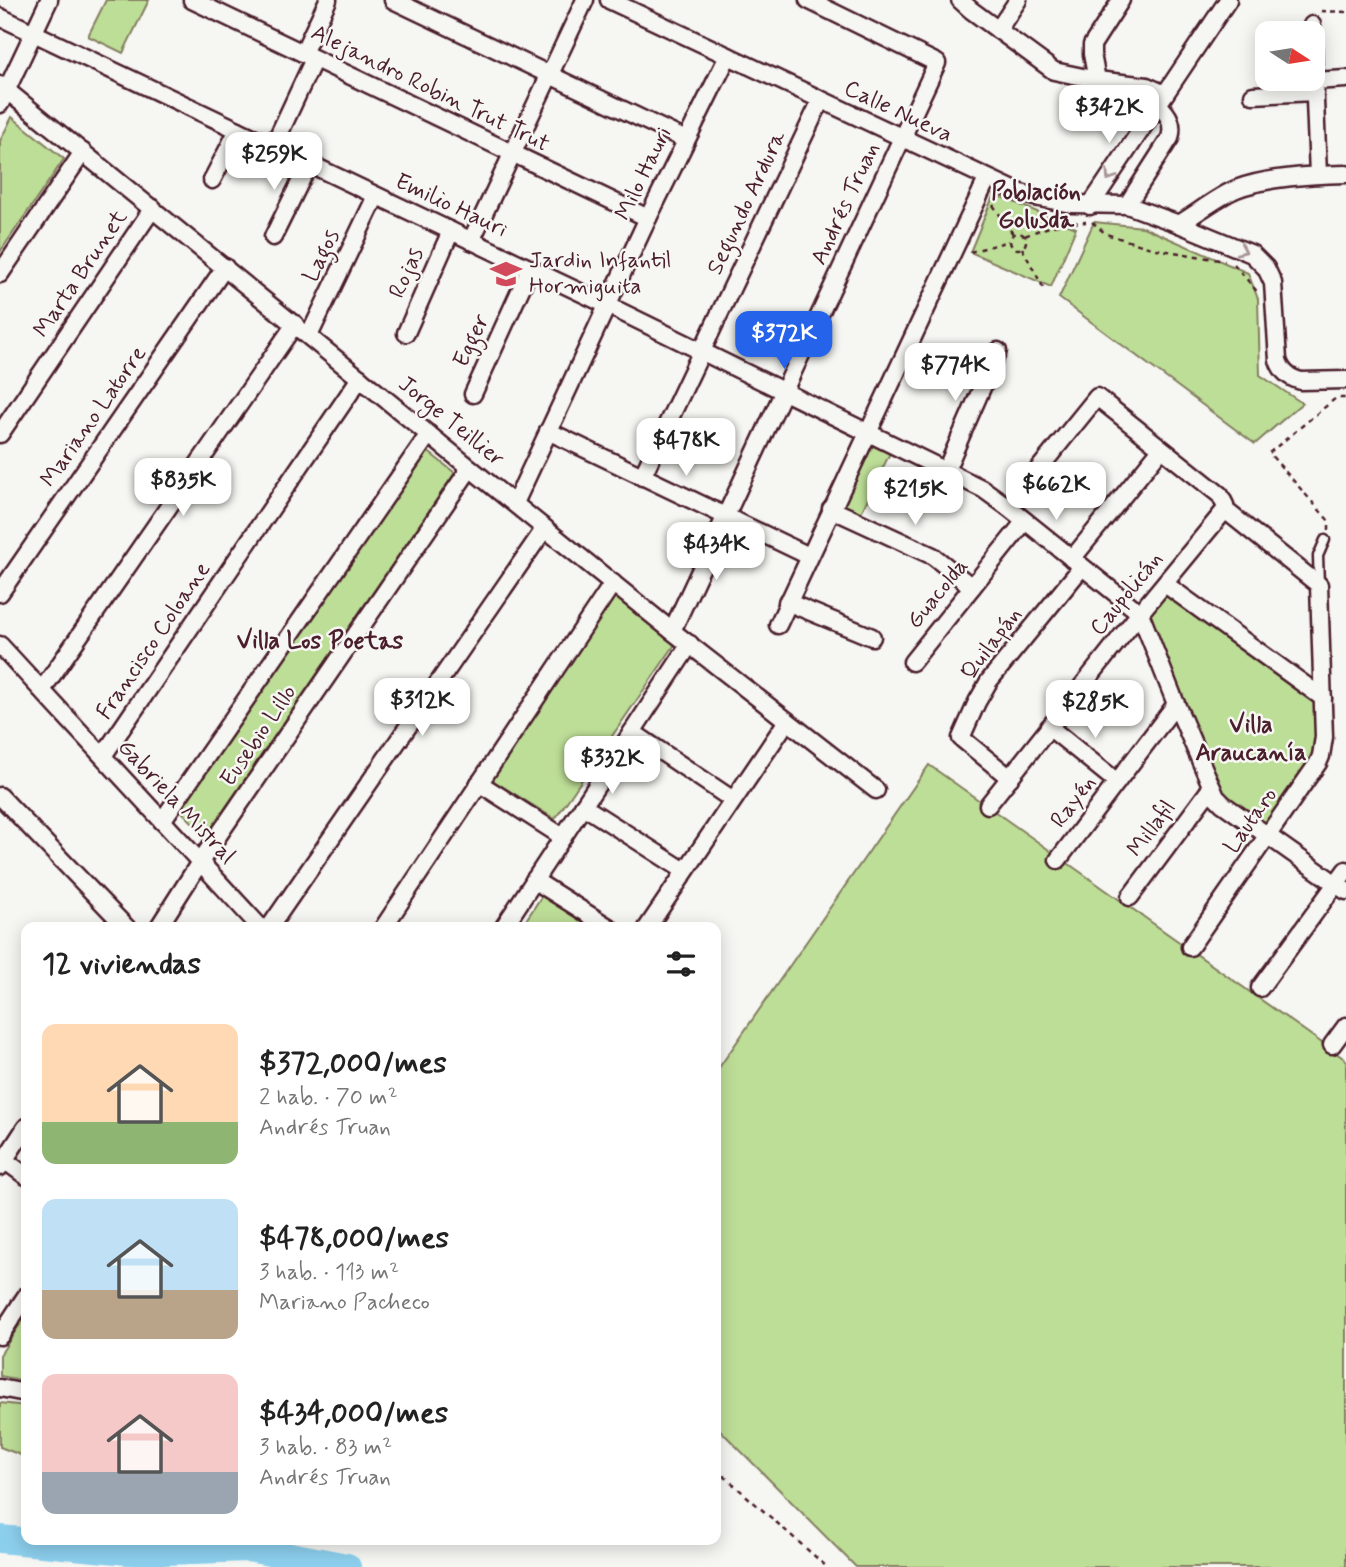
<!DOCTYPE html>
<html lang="es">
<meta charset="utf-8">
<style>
body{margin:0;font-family:Mynerve,sans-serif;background:#f2f2f2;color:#222;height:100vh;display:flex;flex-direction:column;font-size:26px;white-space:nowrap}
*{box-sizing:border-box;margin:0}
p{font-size:23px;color:#767676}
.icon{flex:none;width:38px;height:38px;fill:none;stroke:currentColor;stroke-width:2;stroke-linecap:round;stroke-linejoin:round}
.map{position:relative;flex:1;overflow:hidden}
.panel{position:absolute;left:21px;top:922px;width:700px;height:623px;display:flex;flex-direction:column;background:#fff;border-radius:14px;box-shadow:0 4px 18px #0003}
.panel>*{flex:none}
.needle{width:46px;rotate:102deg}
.tools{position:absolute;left:1255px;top:21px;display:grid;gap:14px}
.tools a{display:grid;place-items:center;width:70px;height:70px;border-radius:14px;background:#fff;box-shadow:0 4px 18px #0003;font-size:35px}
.price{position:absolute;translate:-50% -60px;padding:0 16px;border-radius:14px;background:#fff;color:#222;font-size:23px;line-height:46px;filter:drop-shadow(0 2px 4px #0008)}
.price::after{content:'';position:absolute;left:50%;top:42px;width:21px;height:16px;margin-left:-10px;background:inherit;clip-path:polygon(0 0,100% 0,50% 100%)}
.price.current{background:#2563eb;color:#fff}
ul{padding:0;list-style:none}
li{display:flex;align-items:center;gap:21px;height:175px;padding:0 21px}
li span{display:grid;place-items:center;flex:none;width:196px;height:140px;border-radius:14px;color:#555}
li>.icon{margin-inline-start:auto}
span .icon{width:84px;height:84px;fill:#fffc;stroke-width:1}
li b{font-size:30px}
h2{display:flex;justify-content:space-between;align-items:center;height:84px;padding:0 21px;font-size:30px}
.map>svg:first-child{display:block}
.green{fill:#bdde97;stroke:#847e61;stroke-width:2}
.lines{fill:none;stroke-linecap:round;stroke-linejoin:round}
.river{stroke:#8ccfed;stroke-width:28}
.lane-casing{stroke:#4a1f2b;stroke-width:13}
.street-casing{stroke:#4a1f2b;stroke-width:21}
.path{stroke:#4a1f2b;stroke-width:2.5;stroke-dasharray:5 5;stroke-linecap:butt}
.lane{stroke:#f6f6f2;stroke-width:8}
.street{stroke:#f6f6f2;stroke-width:16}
.oneway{stroke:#a99598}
.labels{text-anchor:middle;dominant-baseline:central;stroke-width:5;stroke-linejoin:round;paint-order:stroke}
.street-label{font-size:23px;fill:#4a1f2b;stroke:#f6f6f2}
.poi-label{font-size:23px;fill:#4a1f2b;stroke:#f6f6f2;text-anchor:start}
.neighbourhood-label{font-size:24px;font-weight:bold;fill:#4a1f2b;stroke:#f6f6f2}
</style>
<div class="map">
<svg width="1346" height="1567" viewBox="0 0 1346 1567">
<rect width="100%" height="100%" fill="#f6f6f2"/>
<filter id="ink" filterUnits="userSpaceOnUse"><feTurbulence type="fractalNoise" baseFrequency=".0143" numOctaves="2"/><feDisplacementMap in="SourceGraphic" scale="14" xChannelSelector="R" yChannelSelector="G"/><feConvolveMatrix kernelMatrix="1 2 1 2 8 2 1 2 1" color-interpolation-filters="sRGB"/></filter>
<g filter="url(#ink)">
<g class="green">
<polygon points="106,0 149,0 123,53 88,36"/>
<polygon points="12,117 64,159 0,252 0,141"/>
<polygon points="994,194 1076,228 1051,287 970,252"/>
<polygon points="1094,222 1143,227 1248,273 1258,299 1260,375 1302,403 1255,444 1059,298"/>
<polygon points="869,441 891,451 858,519 837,509"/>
<polygon points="426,450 455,473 206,836 180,810"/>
<polygon points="1165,586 1321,699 1318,758 1267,833 1225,803 1143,614"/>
<polygon points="614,592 676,643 555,819 484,775"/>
<polygon points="929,765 1346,1060 1346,1567 856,1567 716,1426 716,1072"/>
<polygon points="543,894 590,927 521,928"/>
<polygon points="26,1315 26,1381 0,1376 0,1355"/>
<polygon points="0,1403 26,1406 26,1457 0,1447"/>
</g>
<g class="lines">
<polyline class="river" points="0,1539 138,1552 248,1548 347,1567"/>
<defs>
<polyline id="lane" points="1319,585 1318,556 1325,540"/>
<g id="street">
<polyline points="192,0 648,218"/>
<polyline points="393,0 686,140"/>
<path d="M609 0 1018 192 1034 197 1071 204 1127 205 1179 224 1252 254 1266 268 1273 283 1278 360C1282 372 1289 378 1301 381L1346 380"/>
<polyline points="960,0 971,10 1054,71 1097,80 1147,86 1165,94"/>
<polyline points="0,17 607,305 983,489 1008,507 1140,613 1176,704 1216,797 1223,804 1346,891"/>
<polyline points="1312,25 1318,175"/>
<polyline points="998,30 1018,0"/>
<polyline points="303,53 328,0"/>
<polyline points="1097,80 1092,54 1092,45 1121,0"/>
<polyline points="1314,81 1346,79"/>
<polyline points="0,85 470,468 672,631 876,790"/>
<polyline points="1253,95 1315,92"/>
<polyline points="0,104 49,0"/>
<polyline points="273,147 314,59"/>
<polyline points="212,180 238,130"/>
<path d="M1127 205 1170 138C1174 124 1169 114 1158 105"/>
<polyline points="1090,206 1228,0"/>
<path d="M1179 224C1196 214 1219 196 1236 189 1267 177 1313 175 1346 174"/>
<polyline points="273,237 309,164"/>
<polyline points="471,241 585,0"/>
<polyline points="0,274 83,152"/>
<polyline points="406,333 451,231"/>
<polyline points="309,336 376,196"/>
<polyline points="473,394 530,269"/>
<polyline points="548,431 809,556"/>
<polyline points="0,434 153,208"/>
<polyline points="946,470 998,351"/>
<polyline points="642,477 821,100"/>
<polyline points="515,503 648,218 728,56"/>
<polyline points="1008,507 1097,397 1220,495 1225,505 1225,510 1319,585 1324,737 1321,756 1318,763 1190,947"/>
<polyline points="831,509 933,556 972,587"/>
<polyline points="1072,559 1161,449"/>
<polyline points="1165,584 1323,698"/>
<polyline points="0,593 225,267"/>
<polyline points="787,602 872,637"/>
<polyline points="778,625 987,179"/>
<polyline points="672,631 937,63 808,0"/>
<polyline points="0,645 261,928"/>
<polyline points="912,662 1025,521"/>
<polyline points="42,690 295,324"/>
<polyline points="1049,727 1117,782"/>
<polyline points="632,732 733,800"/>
<polyline points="103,756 360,378"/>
<polyline points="1010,778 961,738 977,702 989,681 1082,567"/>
<polyline points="479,783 563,837"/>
<polyline points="0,796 127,928"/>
<polyline points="988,805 1140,613 1225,510"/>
<polyline points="583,806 685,871"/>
<polyline points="162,821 429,434"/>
<polyline points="1058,860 1176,704"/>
<polyline points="534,880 610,928"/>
<polyline points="1130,897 1211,788"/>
<polyline points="158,928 200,862 470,468"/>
<polyline points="269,928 545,528"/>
<polyline points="383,928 613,583"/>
<polyline points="503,928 690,644"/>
<polyline points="647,928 787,721"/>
<polyline points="1260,988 1346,870"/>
<polyline points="1332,1045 1346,1026"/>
<polyline points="0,1157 26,1176"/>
<polyline points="0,1167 26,1127"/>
<polyline points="0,1336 26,1296"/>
<polyline points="0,1388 26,1393"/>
</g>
</defs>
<use href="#lane" class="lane-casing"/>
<use href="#street" class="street-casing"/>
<g class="path">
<polyline points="1321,11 1346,12"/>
<polyline points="993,205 1013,234"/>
<polyline points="1092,222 1106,234 1151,248 1225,261"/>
<circle cx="1018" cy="241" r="8"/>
<path d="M1025 236C1047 226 1062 223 1086 222"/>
<polyline points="1022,248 1044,289"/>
<polyline points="970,252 1009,241"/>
<polyline points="1234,264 1259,294"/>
<polyline points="1329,530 1329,521 1269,453 1336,398 1346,398"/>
<polyline points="716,1469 827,1567"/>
</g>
<use href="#lane" class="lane"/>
<use href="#street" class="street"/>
</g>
<defs><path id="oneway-chevron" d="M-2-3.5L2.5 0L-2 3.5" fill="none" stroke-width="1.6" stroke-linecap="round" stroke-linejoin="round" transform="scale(1.75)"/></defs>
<g class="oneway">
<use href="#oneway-chevron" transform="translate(1110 176) rotate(124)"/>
<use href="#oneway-chevron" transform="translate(1242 250) rotate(24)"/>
</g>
</g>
<defs>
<symbol id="school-bare" viewBox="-9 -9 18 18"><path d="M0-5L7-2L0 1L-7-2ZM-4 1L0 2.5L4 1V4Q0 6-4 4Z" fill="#d1495b" stroke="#f6f6f2" stroke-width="2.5" paint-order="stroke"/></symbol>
</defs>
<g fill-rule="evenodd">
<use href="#school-bare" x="484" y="252" width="44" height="44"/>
</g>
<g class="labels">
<g class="street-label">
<text transform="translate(430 89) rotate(26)">Alejandro Robin Trut Trut</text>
<text transform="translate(898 112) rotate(25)">Calle Nueva</text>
<text transform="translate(644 174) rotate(-64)">Milo Hauri</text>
<text transform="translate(747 203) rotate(-65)">Segundo Ardura</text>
<text transform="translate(846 204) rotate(-65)">Andrés Truan</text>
<text transform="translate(451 206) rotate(25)">Emilio Hauri</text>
<text transform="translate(322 256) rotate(-64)">Lagos</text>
<text transform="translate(407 273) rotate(-66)">Rojas</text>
<text transform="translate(81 274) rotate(-56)">Marta Brunet</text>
<text transform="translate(472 341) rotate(-65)">Egger</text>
<text transform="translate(94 417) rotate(-55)">Mariano Latorre</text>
<text transform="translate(451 422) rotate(39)">Jorge Teillier</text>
<text transform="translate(938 594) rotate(-51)">Guacolda</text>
<text transform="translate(1127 594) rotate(-51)">Caupolicán</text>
<text transform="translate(154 641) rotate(-56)">Francisco Coloane</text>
<text transform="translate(992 644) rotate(-53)">Quilapán</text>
<text transform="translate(259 736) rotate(-56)">Eusebio Lillo</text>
<text transform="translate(176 802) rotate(47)">Gabriela Mistral</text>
<text transform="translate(1074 802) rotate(-53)">Rayén</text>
<text transform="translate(1251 821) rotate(-55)">Lautaro</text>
<text transform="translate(1152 829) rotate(-53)">Millafil</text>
</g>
<g class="poi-label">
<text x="529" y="261">Jardin Infantil<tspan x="529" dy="26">Hormiguita</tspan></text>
</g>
<g class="neighbourhood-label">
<text x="1036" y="192">Población<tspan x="1036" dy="28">Golusda</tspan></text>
<text x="320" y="641">Villa Los Poetas</text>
<text x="1251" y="725">Villa<tspan x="1251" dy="28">Araucanía</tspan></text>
</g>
</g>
</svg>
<div class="tools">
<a><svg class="needle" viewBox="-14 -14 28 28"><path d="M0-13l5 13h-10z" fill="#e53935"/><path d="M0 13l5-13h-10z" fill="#767676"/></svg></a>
</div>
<b class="price" style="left:1109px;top:145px">$342K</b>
<b class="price" style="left:274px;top:192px">$259K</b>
<b class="price current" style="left:784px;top:371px">$372K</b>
<b class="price" style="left:955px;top:403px">$774K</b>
<b class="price" style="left:686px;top:478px">$478K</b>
<b class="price" style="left:183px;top:518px">$835K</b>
<b class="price" style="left:1056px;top:522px">$662K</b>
<b class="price" style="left:915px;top:527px">$215K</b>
<b class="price" style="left:716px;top:582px">$434K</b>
<b class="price" style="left:422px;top:738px">$312K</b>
<b class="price" style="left:1095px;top:740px">$285K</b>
<b class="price" style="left:612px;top:796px">$332K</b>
<section class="panel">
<h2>12 viviendas<svg class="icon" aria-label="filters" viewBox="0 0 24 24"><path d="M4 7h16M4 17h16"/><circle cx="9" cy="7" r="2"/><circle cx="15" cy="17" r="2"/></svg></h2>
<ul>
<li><span style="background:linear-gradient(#ffd9b3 70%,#8fb573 0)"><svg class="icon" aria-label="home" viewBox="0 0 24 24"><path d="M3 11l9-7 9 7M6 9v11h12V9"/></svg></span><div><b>$372,000/mes</b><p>2 hab. · 70 m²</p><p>Andrés Truan</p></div></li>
<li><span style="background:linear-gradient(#bfe0f5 65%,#b9a48a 0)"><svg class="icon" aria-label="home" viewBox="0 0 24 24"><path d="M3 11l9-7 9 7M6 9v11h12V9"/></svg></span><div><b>$478,000/mes</b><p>3 hab. · 113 m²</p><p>Mariano Pacheco</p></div></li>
<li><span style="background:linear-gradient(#f6c9c9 70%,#9aa5b1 0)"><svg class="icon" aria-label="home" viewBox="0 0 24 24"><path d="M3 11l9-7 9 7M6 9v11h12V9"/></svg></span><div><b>$434,000/mes</b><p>3 hab. · 83 m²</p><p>Andrés Truan</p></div></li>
</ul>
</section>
</div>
